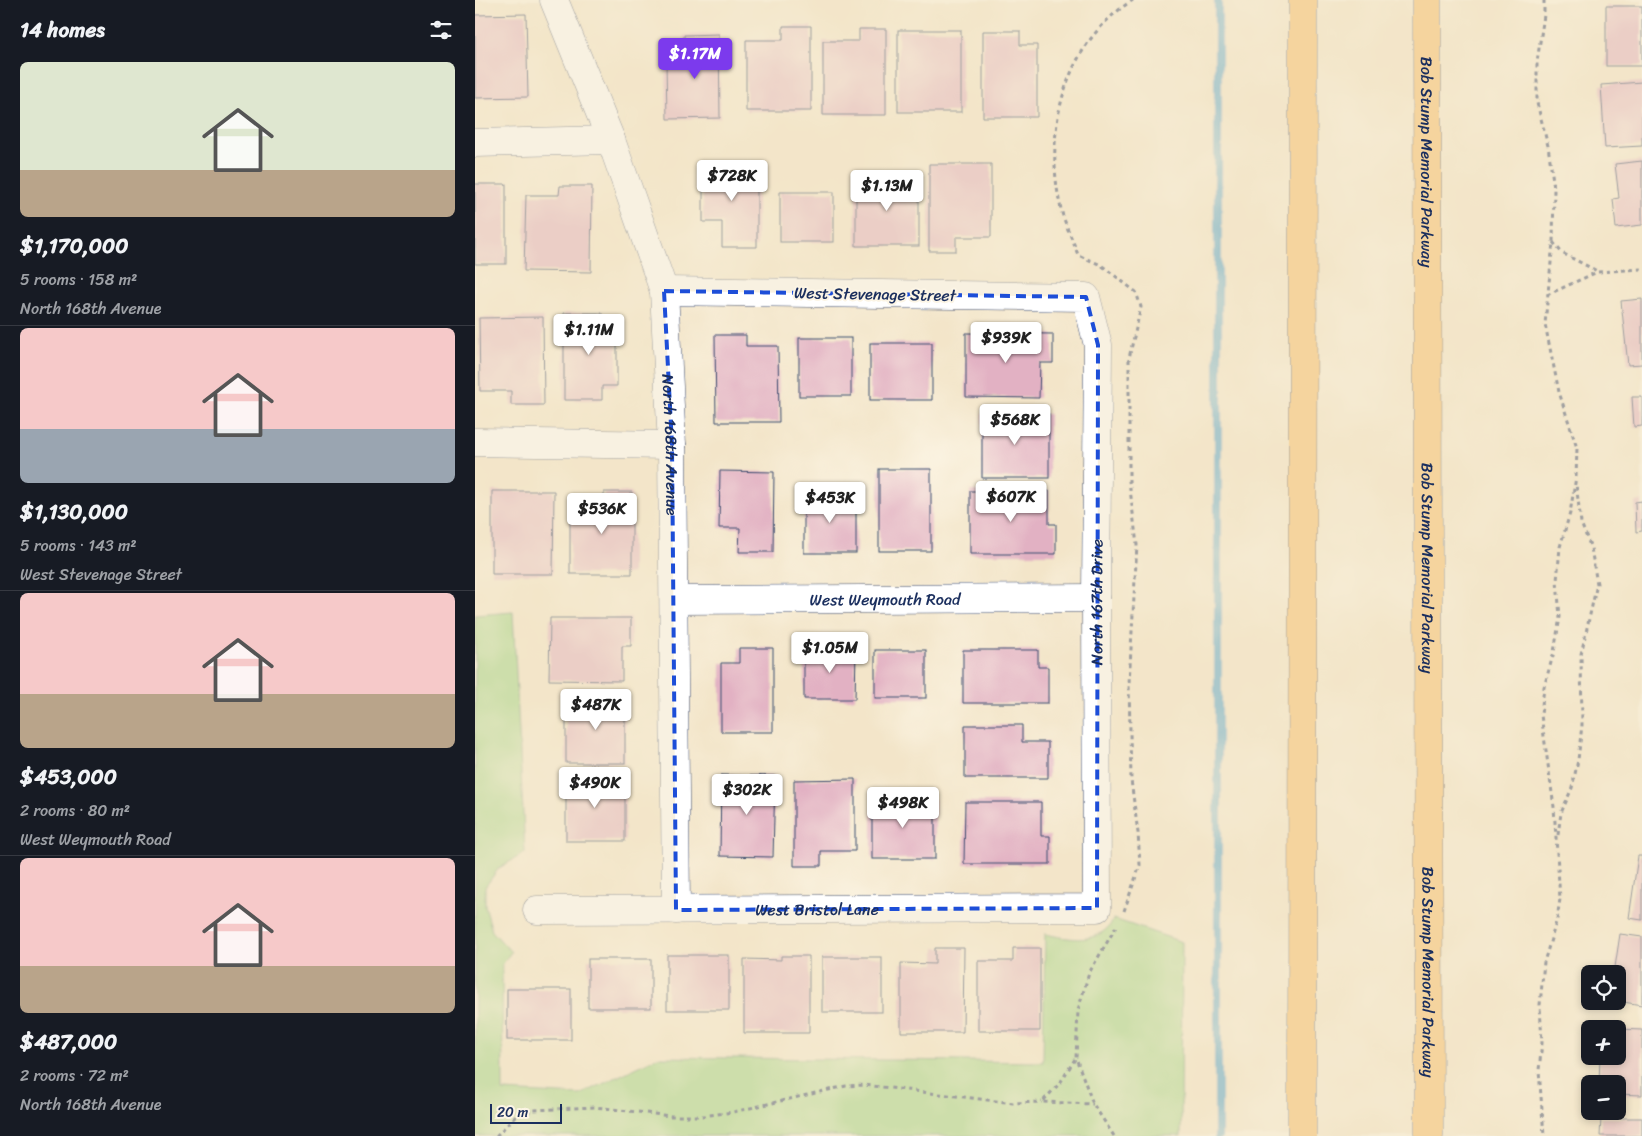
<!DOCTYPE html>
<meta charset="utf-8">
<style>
body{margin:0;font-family:Sriracha,sans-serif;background:#242831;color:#f1f3f6;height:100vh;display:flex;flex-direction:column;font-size:19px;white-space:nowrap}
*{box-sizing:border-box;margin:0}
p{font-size:16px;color:#9ea1a6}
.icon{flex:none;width:28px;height:28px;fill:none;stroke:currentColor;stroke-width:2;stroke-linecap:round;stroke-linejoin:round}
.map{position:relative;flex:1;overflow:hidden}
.drawer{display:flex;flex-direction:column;background:#171b24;width:475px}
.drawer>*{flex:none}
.fabs{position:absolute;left:1106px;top:965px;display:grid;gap:10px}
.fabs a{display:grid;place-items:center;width:45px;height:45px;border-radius:8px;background:#171b24;box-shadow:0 2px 8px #0003;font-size:25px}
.scale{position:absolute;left:15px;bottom:12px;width:72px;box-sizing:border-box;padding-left:5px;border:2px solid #1b2f5e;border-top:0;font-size:14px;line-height:18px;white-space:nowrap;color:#1b2f5e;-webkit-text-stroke:4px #fcf5e5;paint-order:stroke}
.price{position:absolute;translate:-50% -42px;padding:0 11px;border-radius:5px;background:#fff;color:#222;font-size:16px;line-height:32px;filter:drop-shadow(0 1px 2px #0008)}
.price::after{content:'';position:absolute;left:50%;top:30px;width:15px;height:11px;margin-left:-8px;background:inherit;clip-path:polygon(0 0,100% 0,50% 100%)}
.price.on{background:#7c3aed;color:#fff}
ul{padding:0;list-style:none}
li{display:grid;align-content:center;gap:10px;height:265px;padding:0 20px}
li+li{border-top:1px solid #363941}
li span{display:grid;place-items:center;height:155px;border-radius:8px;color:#555}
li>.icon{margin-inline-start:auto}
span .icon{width:90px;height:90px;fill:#fffc;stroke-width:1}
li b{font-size:21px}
h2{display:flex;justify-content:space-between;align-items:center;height:60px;padding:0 20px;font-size:21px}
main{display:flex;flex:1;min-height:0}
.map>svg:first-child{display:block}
.green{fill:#a1d687;stroke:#5e8272}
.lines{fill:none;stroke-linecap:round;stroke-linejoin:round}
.stream{stroke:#54a5ce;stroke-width:8}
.building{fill:#e2b1c3}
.minor-casing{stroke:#3b4a6e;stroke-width:29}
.highway-casing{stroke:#3b4a6e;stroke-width:29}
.path{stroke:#3b4a6e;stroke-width:3;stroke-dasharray:4 4;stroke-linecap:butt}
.minor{stroke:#fff;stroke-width:28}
.highway{stroke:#f8bf6c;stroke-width:28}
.marked{fill:none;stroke:#1d4ed8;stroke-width:4;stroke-dasharray:10 6;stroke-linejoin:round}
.labels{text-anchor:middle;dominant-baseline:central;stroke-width:4;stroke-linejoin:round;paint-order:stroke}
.street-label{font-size:16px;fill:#1b2f5e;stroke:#fcf5e5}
</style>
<main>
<section class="drawer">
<h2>14 homes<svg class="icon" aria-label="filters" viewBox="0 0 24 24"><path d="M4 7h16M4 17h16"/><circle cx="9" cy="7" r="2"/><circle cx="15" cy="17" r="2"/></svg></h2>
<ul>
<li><span style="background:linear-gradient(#dfe7d0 70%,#b9a48a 0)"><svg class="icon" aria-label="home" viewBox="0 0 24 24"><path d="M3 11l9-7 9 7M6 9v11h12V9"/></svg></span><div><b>$1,170,000</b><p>5 rooms · 158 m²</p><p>North 168th Avenue</p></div></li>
<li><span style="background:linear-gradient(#f6c9c9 65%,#9aa5b1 0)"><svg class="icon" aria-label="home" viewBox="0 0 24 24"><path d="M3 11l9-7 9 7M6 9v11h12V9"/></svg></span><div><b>$1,130,000</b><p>5 rooms · 143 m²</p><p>West Stevenage Street</p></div></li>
<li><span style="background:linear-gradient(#f6c9c9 65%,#b9a48a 0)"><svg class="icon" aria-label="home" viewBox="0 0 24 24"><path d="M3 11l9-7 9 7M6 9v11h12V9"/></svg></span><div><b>$453,000</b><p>2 rooms · 80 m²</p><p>West Weymouth Road</p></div></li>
<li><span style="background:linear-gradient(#f6c9c9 70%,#b9a48a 0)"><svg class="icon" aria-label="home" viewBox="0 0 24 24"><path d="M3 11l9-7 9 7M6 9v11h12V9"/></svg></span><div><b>$487,000</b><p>2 rooms · 72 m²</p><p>North 168th Avenue</p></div></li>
</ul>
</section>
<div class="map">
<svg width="1167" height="1136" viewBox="0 0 1167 1136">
<rect width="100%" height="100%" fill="#fcf5e5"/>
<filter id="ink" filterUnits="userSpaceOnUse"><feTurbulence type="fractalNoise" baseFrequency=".02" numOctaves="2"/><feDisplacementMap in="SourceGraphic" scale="10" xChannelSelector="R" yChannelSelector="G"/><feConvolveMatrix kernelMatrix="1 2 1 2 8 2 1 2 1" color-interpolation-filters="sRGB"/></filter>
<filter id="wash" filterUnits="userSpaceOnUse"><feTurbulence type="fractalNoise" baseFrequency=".0096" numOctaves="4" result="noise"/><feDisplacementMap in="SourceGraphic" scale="20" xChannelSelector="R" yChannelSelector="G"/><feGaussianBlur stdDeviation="1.12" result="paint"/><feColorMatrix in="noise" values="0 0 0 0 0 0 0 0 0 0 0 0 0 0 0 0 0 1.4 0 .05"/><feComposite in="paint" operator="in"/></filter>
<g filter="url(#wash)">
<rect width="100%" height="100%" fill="#f3e5c9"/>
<path class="green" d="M38 612 50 853 24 868 10 887V906L17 931 36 952 27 965 28 1091 105 1095 183 1057 568 1062 570 934C595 939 624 946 639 919L707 942 706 1136H0V615Z"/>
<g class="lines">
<polyline class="stream" points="743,0 743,1136"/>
</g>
<g id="blocks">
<g class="building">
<rect x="1131" y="6" width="36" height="60"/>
<polygon points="51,14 53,97 0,98 0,15"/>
<polygon points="308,26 336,26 336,111 271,111 271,40 308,40"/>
<polygon points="384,29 411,29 411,115 348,115 348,41 384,41"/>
<rect x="423" y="30" width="63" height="82"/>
<polygon points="508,31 545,31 545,45 562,45 562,117 508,117"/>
<polygon points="244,34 245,118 192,119 191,61 210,61 209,35"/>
<polygon points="1167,82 1167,146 1130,148 1126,85"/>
<polygon points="1167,161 1167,225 1141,228 1138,199 1144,198 1140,164"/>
<polygon points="228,164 282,164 282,247 247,247 247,222 228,222"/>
<polygon points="454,164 516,164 516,237 481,237 481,251 454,251"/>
<rect x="381" y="179" width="63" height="67"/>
<rect x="0" y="184" width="31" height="80"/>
<polygon points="85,186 117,186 116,272 49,271 51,195 84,195"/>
<rect x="305" y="192" width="54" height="50"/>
<polygon points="1167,299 1167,364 1153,365 1146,301"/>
<polygon points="89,313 127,313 127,321 142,321 142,386 127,386 127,400 89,400"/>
<polygon points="68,317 69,405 36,405 36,391 5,391 4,318"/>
<polygon points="491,333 578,334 578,363 565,363 564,398 491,397"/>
<polygon points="240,335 271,335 271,346 303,346 304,422 241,422"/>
<rect x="324" y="338" width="52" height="58"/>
<rect x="395" y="343" width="62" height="57"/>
<polygon points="1157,397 1167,397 1167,426 1159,427"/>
<rect x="507" y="414" width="67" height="64"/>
<rect x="404" y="469" width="52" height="82"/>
<polygon points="245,471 299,472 298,552 264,552 265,528 244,528"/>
<polygon points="17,491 79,491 78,574 17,574"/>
<polygon points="495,491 574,491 574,524 581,524 581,554 495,554"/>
<polygon points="129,492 157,492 157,574 95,574 95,498 129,498"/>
<rect x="329" y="496" width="52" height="57"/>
<polygon points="1167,501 1167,531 1161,532 1160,502"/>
<polygon points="75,618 156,618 156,646 147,646 147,681 74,680"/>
<polygon points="264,648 298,648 298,732 246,732 246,663 264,663"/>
<polygon points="329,649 381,650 380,699 329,699"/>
<rect x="400" y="650" width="51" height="48"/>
<polygon points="488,650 563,650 563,667 573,667 573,703 488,703"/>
<rect x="91" y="699" width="59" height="64"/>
<polygon points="490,725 547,725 547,742 573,742 573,778 490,778"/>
<polygon points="246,775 300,776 298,857 245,856"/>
<rect x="91" y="778" width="59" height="63"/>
<polygon points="380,779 380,851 346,851 346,866 319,866 319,780"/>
<rect x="397" y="799" width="63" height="60"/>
<polygon points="490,802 566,802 566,836 575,836 575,864 489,864"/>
<polygon points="1163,856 1167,856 1167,920 1154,918"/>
<polygon points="1145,934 1167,937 1167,1005 1142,1001 1142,974 1139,974"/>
<polygon points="460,948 489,948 488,1032 426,1032 426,963 460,964"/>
<polygon points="538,948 565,948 565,1031 503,1031 503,961 538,961"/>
<rect x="192" y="955" width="62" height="55"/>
<polygon points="306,956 334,956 334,1033 269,1033 269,959 306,960"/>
<rect x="347" y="957" width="60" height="55"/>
<rect x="113" y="959" width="63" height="49"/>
<rect x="32" y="989" width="64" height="51"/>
<polygon points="1142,1029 1167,1030 1167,1095 1142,1094 1142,1084 1124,1084 1125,1056 1142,1056"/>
<polygon points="1126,1118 1167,1118 1167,1136 1125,1136"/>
</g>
</g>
</g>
<g filter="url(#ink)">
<use href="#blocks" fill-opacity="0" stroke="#3b4a6e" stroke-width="1"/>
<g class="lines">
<defs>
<g id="minor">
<path id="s1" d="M79 0 136 140 189 291 197 445 201 910"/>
<polyline points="0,143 136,140"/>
<polyline points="0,442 197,445"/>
<path id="s2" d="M199 600 621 598"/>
<path id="s3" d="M62 910 622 908 621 598 623 345 611 297 189 291"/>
</g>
<g id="highway">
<path id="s4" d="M952 0 954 1136"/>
<polyline points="827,1136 828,0"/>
</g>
</defs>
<use href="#minor" class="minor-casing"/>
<use href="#highway" class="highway-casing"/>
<g class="path">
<polyline points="1069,0 1069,15 1062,62 1062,103 1073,146 1079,188 1078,242 1070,324 1084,392 1102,448 1101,477 1095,513 1085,547 1082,581 1085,617 1079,652 1069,687 1066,715 1079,807 1085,899 1082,919 1069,962 1065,1005 1067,1043 1064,1070 1069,1136"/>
<polyline points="1078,242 1087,253 1122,271"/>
<polyline points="1072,295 1122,272 1167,269"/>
<polyline points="1083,835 1086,813 1097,788 1103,760 1107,725 1106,654 1122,584 1116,548 1106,523 1101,484"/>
<path d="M649 911 665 865 663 833 656 780 654 683 662 545 654 481V358L666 307 661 292 626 265 603 255C598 240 590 225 586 209 568 132 588 44 658 0"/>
<polyline points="600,1059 585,1083 567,1102 618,1104"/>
<polyline points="21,1136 43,1114 59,1110 120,1107 196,1116 228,1116 258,1112 371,1086 390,1085 538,1103 567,1102"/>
<polyline points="639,1136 618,1104 601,1058 603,1010 614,973 641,927"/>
</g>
<use href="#minor" class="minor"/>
<use href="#highway" class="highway"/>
</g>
</g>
<path d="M0 0H1167V1136H0ZM189 291 611 297 623 345 622 908 201 910 197 445Z" fill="#f3e5c9" fill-opacity=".55" fill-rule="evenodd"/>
<path class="marked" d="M189 291 611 297 623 345 622 908 201 910 197 445Z"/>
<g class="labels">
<g class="street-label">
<text stroke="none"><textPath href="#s4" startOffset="162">Bob Stump Memorial Parkway</textPath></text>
<text transform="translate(400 294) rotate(1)">West Stevenage Street</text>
<text stroke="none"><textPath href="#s1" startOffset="465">North 168th Avenue</textPath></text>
<text stroke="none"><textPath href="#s4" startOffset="568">Bob Stump Memorial Parkway</textPath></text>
<text stroke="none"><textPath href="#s2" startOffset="211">West Weymouth Road</textPath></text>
<text stroke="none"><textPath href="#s3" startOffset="866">North 167th Drive</textPath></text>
<text stroke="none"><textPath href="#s3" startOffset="280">West Bristol Lane</textPath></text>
<text stroke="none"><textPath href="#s4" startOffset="972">Bob Stump Memorial Parkway</textPath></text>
</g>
</g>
</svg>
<div class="fabs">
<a><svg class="icon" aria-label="locate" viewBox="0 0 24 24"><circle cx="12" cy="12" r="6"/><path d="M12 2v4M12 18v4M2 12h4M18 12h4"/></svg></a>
<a>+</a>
<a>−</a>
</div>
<div class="scale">20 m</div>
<b class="price on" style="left:220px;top:80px">$1.17M</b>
<b class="price" style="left:257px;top:202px">$728K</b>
<b class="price" style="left:412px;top:212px">$1.13M</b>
<b class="price" style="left:114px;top:356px">$1.11M</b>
<b class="price" style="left:531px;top:364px">$939K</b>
<b class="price" style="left:540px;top:446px">$568K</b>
<b class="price" style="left:536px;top:523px">$607K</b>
<b class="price" style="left:355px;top:524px">$453K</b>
<b class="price" style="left:127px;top:535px">$536K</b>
<b class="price" style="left:355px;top:674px">$1.05M</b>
<b class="price" style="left:121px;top:731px">$487K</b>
<b class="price" style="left:120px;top:809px">$490K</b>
<b class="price" style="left:272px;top:816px">$302K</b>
<b class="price" style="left:428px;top:829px">$498K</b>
</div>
</main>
